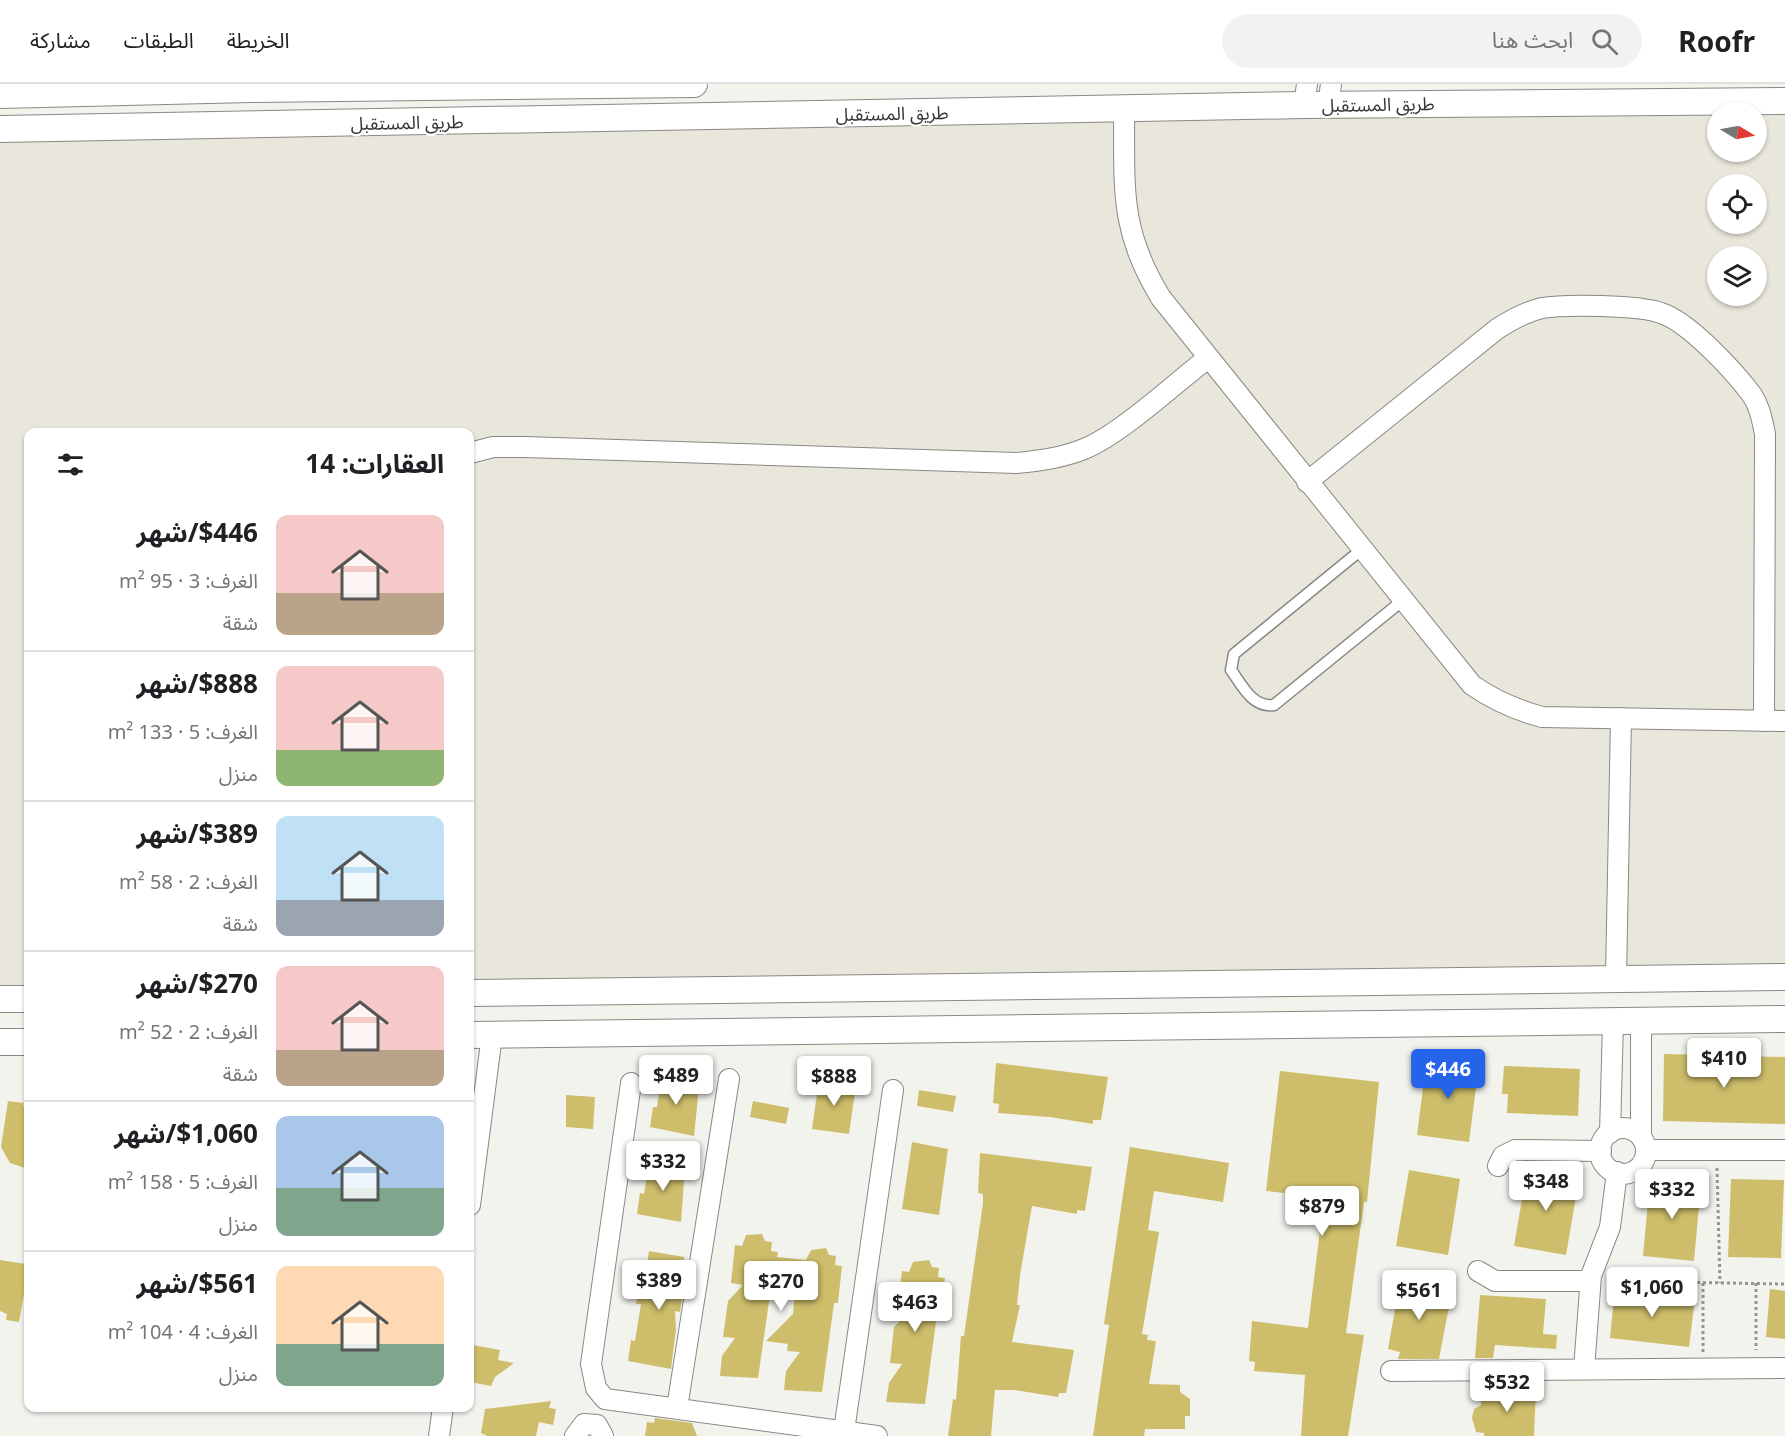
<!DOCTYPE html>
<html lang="ar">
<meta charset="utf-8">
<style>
body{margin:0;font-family:"Noto Sans","Noto Sans Arabic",sans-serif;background:#f2f2f2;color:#202124;direction:rtl;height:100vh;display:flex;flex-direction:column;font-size:22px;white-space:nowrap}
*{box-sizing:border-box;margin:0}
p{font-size:20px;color:#757577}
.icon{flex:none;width:33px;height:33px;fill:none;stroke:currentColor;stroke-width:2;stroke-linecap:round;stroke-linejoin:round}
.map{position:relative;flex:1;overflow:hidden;direction:ltr}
.sheet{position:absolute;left:24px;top:344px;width:450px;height:984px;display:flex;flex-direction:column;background:#fff;border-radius:12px;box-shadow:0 2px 4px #0004;direction:rtl}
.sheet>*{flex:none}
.needle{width:39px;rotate:100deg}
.tools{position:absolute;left:1707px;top:18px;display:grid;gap:12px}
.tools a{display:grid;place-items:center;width:60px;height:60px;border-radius:50%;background:#fff;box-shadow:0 2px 4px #0004;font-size:30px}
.price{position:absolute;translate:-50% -51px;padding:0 14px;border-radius:6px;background:#fff;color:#222;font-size:20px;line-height:39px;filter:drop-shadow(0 2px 3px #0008)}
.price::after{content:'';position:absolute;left:50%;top:36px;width:18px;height:14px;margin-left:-9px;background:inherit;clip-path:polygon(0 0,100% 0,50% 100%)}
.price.on{background:#2563eb;color:#fff}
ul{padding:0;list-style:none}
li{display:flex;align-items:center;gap:18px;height:150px;padding:0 30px}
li+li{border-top:2px solid #e0e0e0}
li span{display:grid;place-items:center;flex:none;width:168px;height:120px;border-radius:12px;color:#555}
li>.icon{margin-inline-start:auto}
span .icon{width:72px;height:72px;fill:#fffc;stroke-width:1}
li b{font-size:26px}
h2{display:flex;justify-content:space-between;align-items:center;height:72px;padding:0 30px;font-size:26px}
header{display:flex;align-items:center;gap:36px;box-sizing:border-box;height:84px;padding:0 30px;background:#fff;border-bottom:2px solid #e0e0e0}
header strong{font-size:28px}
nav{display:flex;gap:33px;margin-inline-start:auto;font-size:21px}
.search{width:420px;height:54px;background:#f2f2f2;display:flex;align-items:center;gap:15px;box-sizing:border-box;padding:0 21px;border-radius:33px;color:#757577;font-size:22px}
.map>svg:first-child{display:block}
.built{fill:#e9e7dc;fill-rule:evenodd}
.building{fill:#cebe6b}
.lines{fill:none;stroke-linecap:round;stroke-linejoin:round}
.service-casing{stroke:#888884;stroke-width:13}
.minor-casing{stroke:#888884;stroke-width:22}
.tertiary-casing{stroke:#888884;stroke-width:28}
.path{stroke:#959491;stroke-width:3;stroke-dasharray:3 3;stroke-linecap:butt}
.service{stroke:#fff;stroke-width:10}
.minor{stroke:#fff;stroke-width:20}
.tertiary{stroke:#fff;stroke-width:26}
.labels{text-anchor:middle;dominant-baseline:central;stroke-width:4.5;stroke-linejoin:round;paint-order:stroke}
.street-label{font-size:18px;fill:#363534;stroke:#fff}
</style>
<header>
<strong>Roofr</strong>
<div class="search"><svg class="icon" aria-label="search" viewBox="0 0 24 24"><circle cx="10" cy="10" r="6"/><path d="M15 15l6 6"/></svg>ابحث هنا</div>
<nav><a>الخريطة</a><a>الطبقات</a><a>مشاركة</a></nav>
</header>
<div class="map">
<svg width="1785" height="1352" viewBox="0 0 1785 1352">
<rect width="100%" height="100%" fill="#f3f3ee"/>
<path class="built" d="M1785 5V883L470 898V348H28V905H0V32L1319 8ZM1718 28H1756V68H1718ZM1718 100H1756V140H1718ZM1718 172H1756V212H1718Z"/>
<g class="building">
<polygon points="1664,970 1785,973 1785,1040 1663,1037"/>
<polygon points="1427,973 1479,980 1469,1058 1417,1051"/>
<polygon points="996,979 1108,993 1101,1036 1093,1036 1093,1040 1050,1033 998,1029 999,1020 993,1019"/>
<polygon points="1504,982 1580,985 1578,1032 1507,1029 1508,1010 1502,1010"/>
<polygon points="1280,987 1379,998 1367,1118 1364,1118 1346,1249 1364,1251 1348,1352 1301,1352 1305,1291 1254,1287 1255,1278 1249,1277 1252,1237 1308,1244 1324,1113 1266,1107"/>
<polygon points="662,991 697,997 698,1013 694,1052 650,1043 653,1023 657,1023"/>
<polygon points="819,996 856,1001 849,1050 812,1045"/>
<polygon points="919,1006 956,1012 953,1028 917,1022"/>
<polygon points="566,1011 595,1013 593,1045 566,1043"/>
<polygon points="8,1017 24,1019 23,1022 28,1023 24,1060 28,1064 28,1085 10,1079 1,1063"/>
<polygon points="753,1017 789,1024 786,1040 750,1033"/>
<polygon points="912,1058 948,1065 939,1131 902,1125"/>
<polygon points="1130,1063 1229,1079 1223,1118 1154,1107 1148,1146 1159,1148 1142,1250 1148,1251 1147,1256 1156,1257 1149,1300 1180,1301 1180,1308 1190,1315 1190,1332 1185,1332 1185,1345 1145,1345 1144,1352 1093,1352 1109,1241 1104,1240"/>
<polygon points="980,1069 1092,1083 1085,1127 1077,1126 1077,1130 1032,1122 1020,1191 1017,1221 1020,1221 1012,1258 1074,1266 1066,1309 1059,1309 1058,1313 1015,1306 995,1306 991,1352 948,1352 953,1315 956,1316 961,1252 964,1252 983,1119 983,1110 978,1109"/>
<polygon points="649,1078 685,1083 681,1138 637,1130 640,1109 644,1110"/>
<polygon points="1409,1086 1460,1095 1448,1171 1396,1162"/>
<polygon points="1527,1086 1579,1095 1566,1171 1514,1162"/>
<polygon points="1650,1095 1701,1100 1694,1177 1643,1172"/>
<polygon points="1731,1095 1784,1096 1781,1174 1728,1173"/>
<polygon points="762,1150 765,1157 772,1158 771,1167 778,1168 777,1173 806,1176 811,1166 826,1164 829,1171 836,1172 835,1181 842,1182 838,1219 834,1219 822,1308 784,1306 786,1287 800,1268 787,1267 788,1260 766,1257 793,1230 795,1207 771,1204 758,1294 720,1292 722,1272 735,1254 723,1253 728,1217 743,1201 731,1199 735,1161 742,1162 746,1151"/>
<polygon points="649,1167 684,1173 685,1191 680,1228 675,1227 676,1245 671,1285 628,1277 631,1256 635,1257 641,1220 636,1220 640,1199 644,1199"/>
<polygon points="0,1176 26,1180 25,1187 28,1188 19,1238 6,1236 7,1230 0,1227"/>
<polygon points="929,1176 932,1183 939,1184 938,1193 945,1194 940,1231 937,1230 925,1320 886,1318 889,1299 902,1280 890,1279 894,1243 910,1227 897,1226 902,1187 909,1188 913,1178"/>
<polygon points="1400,1197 1452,1207 1439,1275 1398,1275 1400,1268 1388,1265"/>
<polygon points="1615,1205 1695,1214 1689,1263 1610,1254"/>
<polygon points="1770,1205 1785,1207 1785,1255 1766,1253"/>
<polygon points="1480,1211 1546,1215 1543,1250 1557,1251 1556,1265 1495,1261 1493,1274 1475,1274"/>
<polygon points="473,1261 500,1266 498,1276 514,1279 495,1293 491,1302 470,1298"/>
<polygon points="1502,1302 1536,1304 1534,1352 1484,1352 1484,1349 1476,1348 1472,1334 1474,1325 1481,1321 1481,1317 1490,1317 1491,1312 1502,1312"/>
<polygon points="551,1317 549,1324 556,1325 553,1341 539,1338 536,1352 487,1352 481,1349 485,1325"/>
<polygon points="655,1334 692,1339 697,1352 645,1352 647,1338 654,1339"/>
</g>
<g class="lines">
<defs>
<path id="service" d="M1361 466 1234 570 1231 586C1242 601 1252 624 1274 621L1402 517"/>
<g id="minor">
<polyline points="1304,21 1307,0"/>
<polyline points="1328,21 1331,0"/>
<path d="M1124 24C1125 102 1118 144 1161 214L1472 601C1495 617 1516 626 1542 633L1785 637"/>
<path d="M470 369 493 363H525L1016 379C1040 377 1062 374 1084 365 1121 350 1175 299 1208 274"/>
<path d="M1307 398 1497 245C1511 236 1525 228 1542 224 1565 220 1639 221 1661 229 1689 238 1734 287 1752 311 1760 323 1762 336 1765 350L1764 637"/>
<polyline points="1616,894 1621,634"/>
<polyline points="1641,938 1641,1053"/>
<polyline points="631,999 591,1280 596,1304 605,1315 877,1352"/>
<circle cx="1623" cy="1067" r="23"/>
<polyline points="1610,1049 1613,939"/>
<polyline points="1646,1066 1785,1066"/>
<polyline points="1498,1082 1503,1072 1515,1066 1601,1067"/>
<polyline points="470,1121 492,951"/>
<polyline points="1478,1187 1495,1197 1590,1197"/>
<polyline points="1584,1285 1591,1192 1610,1143 1617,1088"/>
<polyline points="1391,1287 1785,1284"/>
<polyline points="677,1324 729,995"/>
<polyline points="844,1347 893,1006"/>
<polyline points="439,1352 443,1323"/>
<polyline points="575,1352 584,1340 597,1341 603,1352"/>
</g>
<g id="tertiary">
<polyline points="0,11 250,5 694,0"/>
<polyline points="0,45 1304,21 1785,17"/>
<polyline points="470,909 1785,893"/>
<polyline points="0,915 28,915"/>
<polyline points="470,951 1785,935"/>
<polyline points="0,958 28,958"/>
</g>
</defs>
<use href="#service" class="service-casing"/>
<use href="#minor" class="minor-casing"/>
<use href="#tertiary" class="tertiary-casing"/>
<g class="path">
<polyline points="1717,1084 1720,1199"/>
<polyline points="1607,1197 1785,1200"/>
<polyline points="1703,1199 1703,1269"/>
<polyline points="1756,1199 1756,1266"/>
</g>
<use href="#service" class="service"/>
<use href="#minor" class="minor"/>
<use href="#tertiary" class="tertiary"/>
</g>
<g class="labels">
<g class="street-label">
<text transform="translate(1378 20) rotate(-1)">طريق المستقبل</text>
<text transform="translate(892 29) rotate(-1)">طريق المستقبل</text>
<text transform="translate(407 38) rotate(-1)">طريق المستقبل</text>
</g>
</g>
</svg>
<div class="tools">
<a><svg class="needle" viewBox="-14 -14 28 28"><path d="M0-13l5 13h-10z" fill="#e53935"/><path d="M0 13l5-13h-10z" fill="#757577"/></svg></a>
<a><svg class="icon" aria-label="locate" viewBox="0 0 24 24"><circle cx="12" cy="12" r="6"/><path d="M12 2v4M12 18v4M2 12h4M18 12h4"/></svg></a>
<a><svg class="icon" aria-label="layers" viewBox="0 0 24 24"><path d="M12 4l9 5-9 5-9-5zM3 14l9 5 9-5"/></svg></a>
</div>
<b class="price" style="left:1724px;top:1005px">$410</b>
<b class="price on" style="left:1448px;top:1016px">$446</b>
<b class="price" style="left:676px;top:1022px">$489</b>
<b class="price" style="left:834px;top:1023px">$888</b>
<b class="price" style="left:663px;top:1108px">$332</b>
<b class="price" style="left:1546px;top:1128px">$348</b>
<b class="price" style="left:1672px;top:1136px">$332</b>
<b class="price" style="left:1322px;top:1153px">$879</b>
<b class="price" style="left:659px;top:1227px">$389</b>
<b class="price" style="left:781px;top:1228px">$270</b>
<b class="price" style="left:1652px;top:1234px">$1,060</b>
<b class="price" style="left:1419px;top:1237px">$561</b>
<b class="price" style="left:915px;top:1249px">$463</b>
<b class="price" style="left:1507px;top:1329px">$532</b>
<section class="sheet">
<h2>العقارات: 14<svg class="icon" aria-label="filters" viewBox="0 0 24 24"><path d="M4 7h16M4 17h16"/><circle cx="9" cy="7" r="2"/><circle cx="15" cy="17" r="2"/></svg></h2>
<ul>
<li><span style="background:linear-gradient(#f6c9c9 65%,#b9a48a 0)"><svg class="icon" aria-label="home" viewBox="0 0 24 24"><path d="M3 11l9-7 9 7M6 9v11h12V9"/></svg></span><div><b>$446/شهر</b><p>الغرف: 3 · 95 m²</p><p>شقة</p></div></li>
<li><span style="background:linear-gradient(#f6c9c9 70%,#8fb573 0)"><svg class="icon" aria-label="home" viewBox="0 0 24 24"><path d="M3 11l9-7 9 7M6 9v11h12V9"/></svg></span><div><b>$888/شهر</b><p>الغرف: 5 · 133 m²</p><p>منزل</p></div></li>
<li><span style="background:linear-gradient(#bfe0f5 70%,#9aa5b1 0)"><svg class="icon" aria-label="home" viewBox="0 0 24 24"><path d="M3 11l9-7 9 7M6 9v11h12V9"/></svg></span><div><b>$389/شهر</b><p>الغرف: 2 · 58 m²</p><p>شقة</p></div></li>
<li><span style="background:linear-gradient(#f6c9c9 70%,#b9a48a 0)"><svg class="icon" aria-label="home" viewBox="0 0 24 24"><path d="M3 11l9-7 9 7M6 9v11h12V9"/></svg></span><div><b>$270/شهر</b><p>الغرف: 2 · 52 m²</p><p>شقة</p></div></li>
<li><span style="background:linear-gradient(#a9c7e8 60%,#7fa58c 0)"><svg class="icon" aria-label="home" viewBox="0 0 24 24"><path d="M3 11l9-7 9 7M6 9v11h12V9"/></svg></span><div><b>$1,060/شهر</b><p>الغرف: 5 · 158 m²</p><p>منزل</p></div></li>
<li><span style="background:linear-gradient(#ffd9b3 65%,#7fa58c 0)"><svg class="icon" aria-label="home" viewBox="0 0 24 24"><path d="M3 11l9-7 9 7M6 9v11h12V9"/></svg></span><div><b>$561/شهر</b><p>الغرف: 4 · 104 m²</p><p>منزل</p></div></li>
</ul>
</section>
</div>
